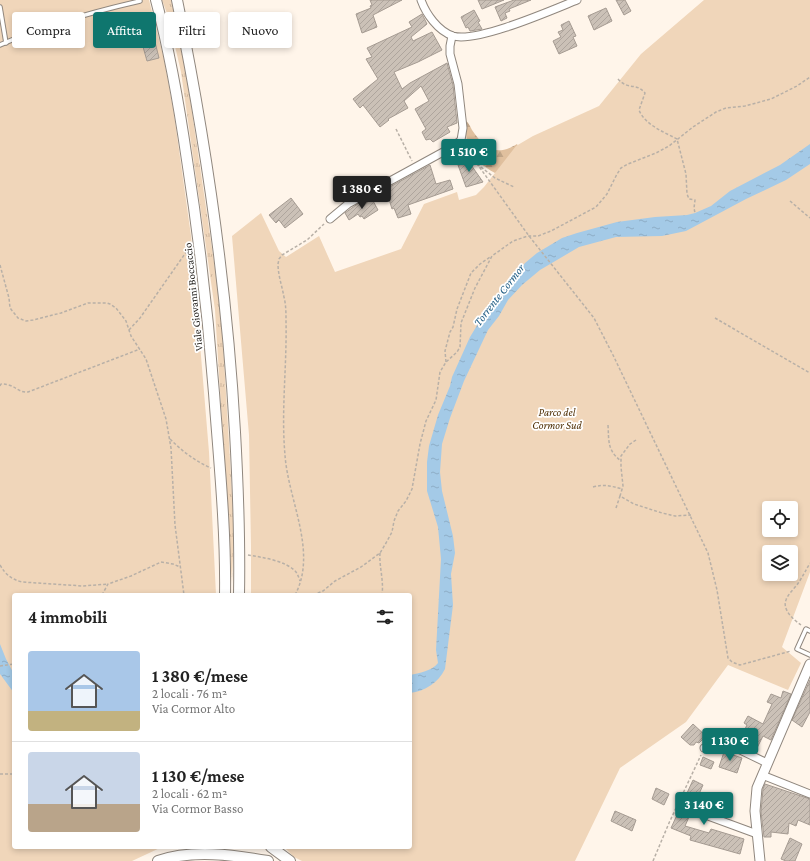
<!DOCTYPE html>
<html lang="it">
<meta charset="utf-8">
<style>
body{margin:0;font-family:"Crimson Pro",serif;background:#f2f2f2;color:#222;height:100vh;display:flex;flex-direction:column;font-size:15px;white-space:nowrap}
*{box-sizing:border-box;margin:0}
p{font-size:13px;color:#767676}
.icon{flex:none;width:22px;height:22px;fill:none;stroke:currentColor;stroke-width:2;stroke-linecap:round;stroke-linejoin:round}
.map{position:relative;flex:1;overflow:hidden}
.details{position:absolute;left:12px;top:593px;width:400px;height:256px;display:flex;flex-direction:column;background:#fff;border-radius:4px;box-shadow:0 2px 6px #0003}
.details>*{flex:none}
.top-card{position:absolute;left:12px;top:12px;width:400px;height:36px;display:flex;gap:8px}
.buttons{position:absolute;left:762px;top:501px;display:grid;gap:8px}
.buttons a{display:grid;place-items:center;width:36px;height:36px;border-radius:4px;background:#fff;box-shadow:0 2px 6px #0003;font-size:20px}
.price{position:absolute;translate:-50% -34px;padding:0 9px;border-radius:4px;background:#0f766e;color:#fff;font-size:13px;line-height:26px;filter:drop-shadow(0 1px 2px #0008)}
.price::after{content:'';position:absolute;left:50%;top:24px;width:12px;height:9px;margin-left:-6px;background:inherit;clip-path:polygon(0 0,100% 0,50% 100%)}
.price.active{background:#222;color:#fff}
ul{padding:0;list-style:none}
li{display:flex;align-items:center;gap:12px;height:100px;padding:0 16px}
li+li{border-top:1px solid #e0e0e0}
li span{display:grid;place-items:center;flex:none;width:112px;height:80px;border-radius:4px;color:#555}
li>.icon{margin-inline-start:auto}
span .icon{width:48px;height:48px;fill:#fffc;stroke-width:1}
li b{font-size:17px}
h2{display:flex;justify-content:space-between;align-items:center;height:48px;padding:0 16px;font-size:17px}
.tag{padding:0 14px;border-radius:4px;background:#fff;box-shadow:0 2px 6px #0003;font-size:14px;line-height:36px}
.tag.active{background:#0f766e;color:#fff}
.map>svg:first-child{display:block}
.grass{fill:url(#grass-tufts)}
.forest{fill:url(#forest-firs)}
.green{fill:#f0d6ba;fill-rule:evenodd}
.water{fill:url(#water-ripples)}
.building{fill:url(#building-hatch);stroke:#a59b92}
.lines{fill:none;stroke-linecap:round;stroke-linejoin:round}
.service-casing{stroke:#90877e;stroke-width:5.5}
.minor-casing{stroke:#90877e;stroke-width:9}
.tertiary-casing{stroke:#90877e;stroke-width:11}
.secondary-casing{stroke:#90877e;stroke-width:12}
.path{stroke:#b8b0a7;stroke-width:1.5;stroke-dasharray:3 2;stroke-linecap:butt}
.service{stroke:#fff;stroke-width:3.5}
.minor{stroke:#fff;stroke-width:7}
.tertiary{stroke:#fff;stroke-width:9}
.secondary{stroke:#fff;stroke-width:10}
.labels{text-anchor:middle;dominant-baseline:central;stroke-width:3.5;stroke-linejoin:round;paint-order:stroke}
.street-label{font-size:11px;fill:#221f1b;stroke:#fff}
.park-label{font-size:11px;font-style:italic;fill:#513107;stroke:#fff}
.water-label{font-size:12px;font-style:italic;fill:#1f5c83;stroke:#fff}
</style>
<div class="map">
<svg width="810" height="861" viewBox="0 0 810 861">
<defs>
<pattern id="grass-tufts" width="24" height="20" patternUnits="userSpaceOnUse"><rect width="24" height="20" fill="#f0d6ba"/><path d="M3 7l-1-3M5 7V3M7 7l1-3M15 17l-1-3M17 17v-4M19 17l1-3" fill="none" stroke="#ceb79f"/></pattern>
<pattern id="forest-firs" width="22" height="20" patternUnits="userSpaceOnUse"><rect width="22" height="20" fill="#e0c09e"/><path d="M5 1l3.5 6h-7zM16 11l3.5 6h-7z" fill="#c0a588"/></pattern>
<pattern id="water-ripples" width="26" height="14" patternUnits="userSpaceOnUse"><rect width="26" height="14" fill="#a4cae7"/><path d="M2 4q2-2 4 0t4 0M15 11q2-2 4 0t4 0" fill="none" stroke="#8dadc6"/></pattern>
<pattern id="building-hatch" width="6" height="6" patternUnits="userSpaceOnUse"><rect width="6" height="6" fill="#cbc1b7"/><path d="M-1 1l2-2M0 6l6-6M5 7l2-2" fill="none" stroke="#aea59d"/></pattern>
</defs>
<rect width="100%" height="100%" fill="#fff5ea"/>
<polygon class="grass" points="162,0 171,0 186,71 221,310 234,527 232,584 215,310 181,72 168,16"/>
<path class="forest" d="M465 120C469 123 470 126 472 130 485 149 496 157 517 144L527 166 495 173C470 159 466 148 465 120Z"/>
<g class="green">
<polygon points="0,0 149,0 164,59 174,114 191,236 209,452 216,595 14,595 14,847 162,847 132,861 0,861"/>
<path d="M704 0H810V572L782 647 801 663 788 690 728 665 686 722 620 768 575 861H302L294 857 284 847H410V595H251V546L249 435 232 236 261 213 279 251 286 257 319 236 335 272 401 249 424 204 457 192 459 200 476 195 484 187 516 146 533 136 599 106 641 54ZM769 508H791V530H769ZM769 552H791V574H769Z"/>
</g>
<g class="water">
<path d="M810 144V164L786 180 746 199 686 231 662 236 616 237 579 247 540 270 522 285 508 300 499 316 488 330 464 381 450 418 442 444 440 472 442 491 453 536 455 553 451 574 453 605 445 669C438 683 425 691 410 693V675C419 673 432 671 438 663L436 650 441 559 438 527 427 491V462L429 446 438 415 450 386 452 377 470 337 490 304 525 263 537 253 562 238 577 233 617 222 655 217 687 215 695 213 711 206 730 191 780 165Z"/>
<polygon points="0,644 6,659 14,674 14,693 0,674"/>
</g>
<g class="building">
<polygon points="370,0 402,0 373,15 377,27 362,33 356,14 371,8 370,6 372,5"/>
<polygon points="478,0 504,0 482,9"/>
<polygon points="514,0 531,0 509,9 510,11 505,13 507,18 501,21 495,7"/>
<polygon points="616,0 625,0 631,11 624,15"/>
<polygon points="606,8 612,21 594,30 588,16"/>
<polygon points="474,10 480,21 478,22 482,29 470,31 468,27 466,28 461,17"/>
<polygon points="148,14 159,58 147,61 135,18"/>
<polygon points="422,14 427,24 411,37 413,41 432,32 442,50 418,62 394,72 402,89 410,83 447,63 453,85 457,123 447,127 450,132 433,142 430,139 426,140 422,132 426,129 415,109 429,101 421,86 404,101 408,108 388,119 389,120 380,127 363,105 360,108 353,99 378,79 366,59 372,57 367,48 412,27 409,22"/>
<polygon points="569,21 576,36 573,37 577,46 559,54 553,41 561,37 558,32 563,30 561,25"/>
<polygon points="468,158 469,162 483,182 466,187 458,165 460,165 459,161"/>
<polygon points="430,165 436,184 450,180 453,189 408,205 411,214 398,218 394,208 392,209 386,189"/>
<polygon points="291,198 303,214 285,228 279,220 276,223 269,215"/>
<polygon points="372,199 378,210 364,219 362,216 360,217 358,214 349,220 345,213 359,203 361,206"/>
<polygon points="810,680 810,712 802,727 792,720"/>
<polygon points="783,691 791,694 771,740 763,736 755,752 738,743 747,725 744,723 748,716 763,724 772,704 767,702 771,694 781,698"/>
<polygon points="693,724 706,736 699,743 696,742 694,745 690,745 681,737"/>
<polygon points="724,752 742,758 737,773 719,767"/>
<polygon points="703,757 714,762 711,769 700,765"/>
<polygon points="693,780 703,785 685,826 709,833 711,829 744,839 740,854 690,840 691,836 671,828"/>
<polygon points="765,784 810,799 810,825 798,820 796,826 789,823 788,834 771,832 771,837 764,837 761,812 763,789"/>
<polygon points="656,788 669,794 664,805 652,799"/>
<polygon points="615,811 636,820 632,831 611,821"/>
<polygon points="790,838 802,844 795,861 786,861 781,859"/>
</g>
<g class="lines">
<defs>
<g id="service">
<polyline points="0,7 6,43"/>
<path d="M0 45C45 25 92 12 140 1"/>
<polyline points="810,631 806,629 797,649 810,655"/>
</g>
<g id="minor">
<path d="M421 0C426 14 438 31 453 36 477 43 552 10 577 0"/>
<polyline points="330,219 348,204 454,146 461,140 463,128 458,84 450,54 450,46 452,36"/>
<polyline points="704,748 732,746 767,763"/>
<polyline points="762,775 810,794"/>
<polyline points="708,816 757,834"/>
</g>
<polyline id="tertiary" points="760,861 755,811 757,788 810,664"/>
<g id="secondary">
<path d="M156 0C170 53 179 105 187 160 199 237 208 315 214 393 219 460 226 528 225 595"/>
<path d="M177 0C206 142 227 287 235 432 238 486 240 541 239 595"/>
<polyline points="271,847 290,861"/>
<path d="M158 861C193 849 233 855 268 861"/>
</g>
</defs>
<use href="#service" class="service-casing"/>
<use href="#minor" class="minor-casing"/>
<use href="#tertiary" class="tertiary-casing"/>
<use href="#secondary" class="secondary-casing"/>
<g class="path">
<path d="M618 79C629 91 636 82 645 93L639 110C645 125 664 132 677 139L686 174 687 194 689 199 695 200 694 208 695 213"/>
<polyline points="396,129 412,161"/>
<polyline points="465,147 529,236 594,318 613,355 708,553 717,590 728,658 732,662 740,665 791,651"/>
<polyline points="477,164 495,178 514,187"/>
<polyline points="790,201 810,218"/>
<polyline points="0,265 9,298 10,308 18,318 26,321 33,320 61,313 88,303 107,303 110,304 116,308 126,321 131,336 146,359 166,419 171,448 175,525 184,595"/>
<polyline points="715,318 810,373"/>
<polyline points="129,330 140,318 189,248"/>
<polyline points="446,362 445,351 450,332 453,327 457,309 471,273 480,264 490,257"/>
<path d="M0 386 1 384C16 384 17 393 28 392L140 349"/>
<path d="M608 425C609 441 607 450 621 461"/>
<path d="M170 439C182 451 195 461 211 468"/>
<polyline points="636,440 630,444 621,456 621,467 623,486 620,496 634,504 662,513 675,516 691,515"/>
<path d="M593 487C604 484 611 486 622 489"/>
<polyline points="616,508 620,496"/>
<path d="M380 553C379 567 384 580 382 595"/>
<path d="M248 555C261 557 287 561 296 572 298 575 299 578 300 581"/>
<path d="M0 565C6 575 11 579 22 582L83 586 108 584"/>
<polyline points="102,595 108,584 131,576 161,562 173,564 180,567"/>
<path d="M295 595C318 552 288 500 285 455 281 411 287 366 286 321 286 313 286 305 284 297 282 286 278 275 278 264L279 259 282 255 307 240 324 224"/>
<polyline points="313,595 323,591 335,581 361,567 380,553 386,543 392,532 394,521 398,511 406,501 412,489 420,444 426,421 436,400 440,372 446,362 457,352 460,347 461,323 475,288 492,256 513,241 528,236 538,236 551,231 596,207 607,194 617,174 621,168 628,164 656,153 669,146 693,127 716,112 726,108 745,106 771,99 797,86 810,77"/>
<path d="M801 625C794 620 782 610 786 600 788 594 795 588 799 582 803 576 806 570 810 563"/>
<polyline points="0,666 14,664"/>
<polyline points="0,774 14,774"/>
<polyline points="653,861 669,823 701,755"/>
</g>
<use href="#service" class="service"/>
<use href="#minor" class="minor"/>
<use href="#tertiary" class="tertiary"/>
<use href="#secondary" class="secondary"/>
</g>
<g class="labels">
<g class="street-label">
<text transform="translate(193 297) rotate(-96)">Viale Giovanni Boccaccio</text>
</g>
<g class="park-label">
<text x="557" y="412">Parco del<tspan x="557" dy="13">Cormor Sud</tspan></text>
</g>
<g class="water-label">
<text transform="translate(499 295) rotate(-52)">Torrente Cormor</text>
</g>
</g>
</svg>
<div class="buttons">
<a><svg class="icon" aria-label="locate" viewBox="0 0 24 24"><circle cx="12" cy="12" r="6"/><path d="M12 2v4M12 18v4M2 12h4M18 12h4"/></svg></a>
<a><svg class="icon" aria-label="layers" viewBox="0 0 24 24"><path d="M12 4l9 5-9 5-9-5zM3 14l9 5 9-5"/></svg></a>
</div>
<b class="price" style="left:469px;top:173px">1 510 €</b>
<b class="price active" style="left:362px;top:210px">1 380 €</b>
<b class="price" style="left:730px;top:762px">1 130 €</b>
<b class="price" style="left:704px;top:826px">3 140 €</b>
<div class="top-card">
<a class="tag">Compra</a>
<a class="tag active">Affitta</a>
<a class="tag">Filtri</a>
<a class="tag">Nuovo</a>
</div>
<section class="details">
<h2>4 immobili<svg class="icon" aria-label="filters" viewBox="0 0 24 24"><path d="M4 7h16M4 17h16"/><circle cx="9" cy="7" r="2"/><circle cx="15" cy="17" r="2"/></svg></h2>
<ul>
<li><span style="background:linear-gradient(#a9c7e8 75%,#c2b280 0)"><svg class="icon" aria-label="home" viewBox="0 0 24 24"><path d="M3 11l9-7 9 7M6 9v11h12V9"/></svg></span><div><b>1 380 €/mese</b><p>2 locali · 76 m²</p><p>Via Cormor Alto</p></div></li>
<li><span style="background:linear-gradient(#c9d6e8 65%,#b9a48a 0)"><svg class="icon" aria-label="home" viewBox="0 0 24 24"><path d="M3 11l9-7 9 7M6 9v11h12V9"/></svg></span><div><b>1 130 €/mese</b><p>2 locali · 62 m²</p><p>Via Cormor Basso</p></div></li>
</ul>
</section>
</div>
